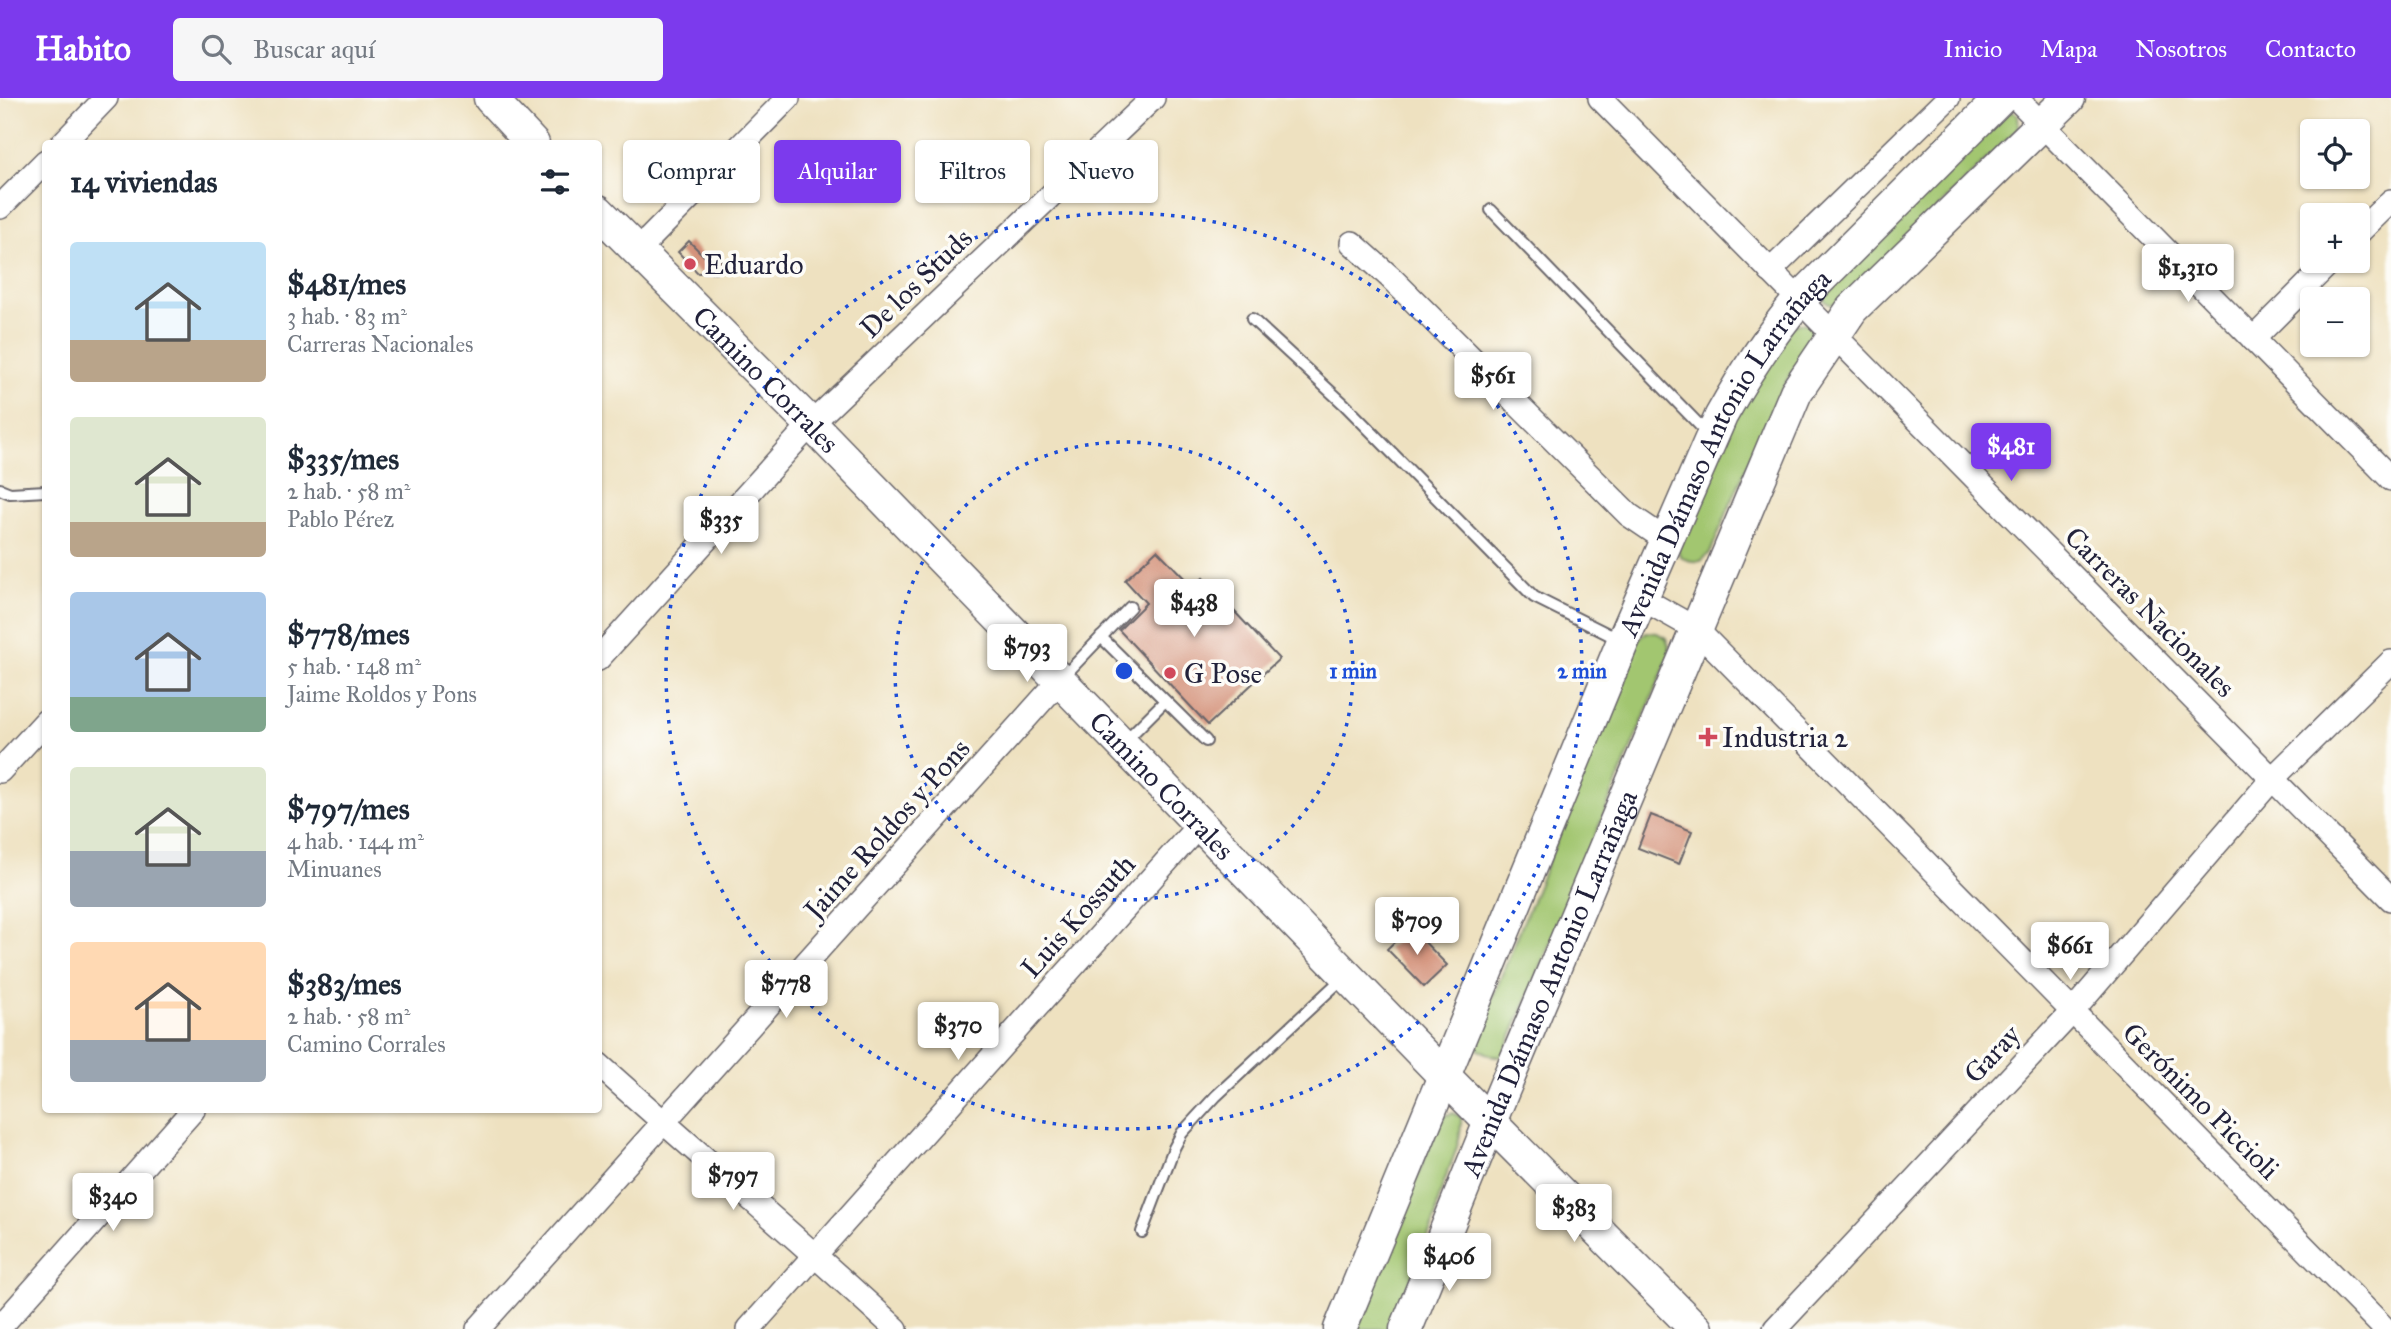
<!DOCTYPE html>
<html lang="es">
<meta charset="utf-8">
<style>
body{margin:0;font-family:"IM FELL Great Primer",serif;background:#f6f6f7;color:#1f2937;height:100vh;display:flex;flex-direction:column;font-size:26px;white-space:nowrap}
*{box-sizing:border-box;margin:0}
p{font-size:23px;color:#747a83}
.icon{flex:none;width:38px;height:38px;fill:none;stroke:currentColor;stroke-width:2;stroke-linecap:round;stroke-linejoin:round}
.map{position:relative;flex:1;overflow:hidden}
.details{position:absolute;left:42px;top:42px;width:560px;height:973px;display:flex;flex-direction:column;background:#fff;border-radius:7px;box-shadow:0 2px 5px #0004}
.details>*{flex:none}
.guide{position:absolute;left:623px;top:42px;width:665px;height:63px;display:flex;gap:14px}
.controls{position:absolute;left:2300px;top:21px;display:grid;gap:14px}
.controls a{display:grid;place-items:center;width:70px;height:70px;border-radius:7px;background:#fff;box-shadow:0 2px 5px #0004;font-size:35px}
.price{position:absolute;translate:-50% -60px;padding:0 16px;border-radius:7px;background:#fff;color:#222;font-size:23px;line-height:46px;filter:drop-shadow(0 2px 4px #0008)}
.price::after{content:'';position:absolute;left:50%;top:42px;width:21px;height:16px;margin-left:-10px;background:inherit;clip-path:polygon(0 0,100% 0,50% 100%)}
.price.active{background:#7c3aed;color:#fff}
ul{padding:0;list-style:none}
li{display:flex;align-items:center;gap:21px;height:175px;padding:0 28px}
li span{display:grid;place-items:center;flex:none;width:196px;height:140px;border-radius:7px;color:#555}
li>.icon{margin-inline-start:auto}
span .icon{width:84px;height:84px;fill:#fffc;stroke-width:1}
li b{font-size:30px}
h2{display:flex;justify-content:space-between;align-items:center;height:84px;padding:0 28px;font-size:30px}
.chip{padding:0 24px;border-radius:7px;background:#fff;box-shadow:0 2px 5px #0004;font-size:24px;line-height:63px}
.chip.active{background:#7c3aed;color:#fff}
header{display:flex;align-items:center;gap:42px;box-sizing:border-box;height:98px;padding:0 35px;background:#7c3aed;color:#fff}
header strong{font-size:33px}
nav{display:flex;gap:38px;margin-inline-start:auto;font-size:24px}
.search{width:490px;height:63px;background:#f6f6f7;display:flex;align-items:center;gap:18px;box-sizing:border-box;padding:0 24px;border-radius:7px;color:#747a83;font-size:26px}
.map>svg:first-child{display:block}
.green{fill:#a2c670;stroke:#627456;stroke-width:2}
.building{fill:#d4937b}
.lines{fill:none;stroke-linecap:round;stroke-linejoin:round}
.lane-casing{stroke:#69656a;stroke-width:14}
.street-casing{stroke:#69656a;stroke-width:26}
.secondary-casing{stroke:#69656a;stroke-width:35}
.lane{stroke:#fff;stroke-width:10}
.street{stroke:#fff;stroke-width:23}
.secondary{stroke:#fff;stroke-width:32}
.ring{fill:none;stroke:#1d4ed8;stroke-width:3.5;stroke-dasharray:3.5 7}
.poi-dot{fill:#d1495b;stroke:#fdfcf7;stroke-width:2.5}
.labels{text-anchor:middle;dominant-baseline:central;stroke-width:7;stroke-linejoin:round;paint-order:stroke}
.poi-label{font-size:28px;fill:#22223b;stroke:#fdfcf7;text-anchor:start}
.street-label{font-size:28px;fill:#22223b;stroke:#fdfcf7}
.centre{fill:#1d4ed8;stroke:#fdfcf7;stroke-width:3.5}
.ring-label{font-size:21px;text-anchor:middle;font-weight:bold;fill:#1d4ed8;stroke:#fdfcf7;stroke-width:7;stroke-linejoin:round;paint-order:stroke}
</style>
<header>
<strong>Habito</strong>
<div class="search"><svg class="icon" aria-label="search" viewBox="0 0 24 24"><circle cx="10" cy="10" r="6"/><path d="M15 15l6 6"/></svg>Buscar aquí</div>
<nav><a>Inicio</a><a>Mapa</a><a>Nosotros</a><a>Contacto</a></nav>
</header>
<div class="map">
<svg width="2391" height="1231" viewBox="0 0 2391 1231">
<rect width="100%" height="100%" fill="#fdfcf7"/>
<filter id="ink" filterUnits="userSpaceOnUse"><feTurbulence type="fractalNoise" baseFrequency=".0143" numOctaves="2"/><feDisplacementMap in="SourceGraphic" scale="14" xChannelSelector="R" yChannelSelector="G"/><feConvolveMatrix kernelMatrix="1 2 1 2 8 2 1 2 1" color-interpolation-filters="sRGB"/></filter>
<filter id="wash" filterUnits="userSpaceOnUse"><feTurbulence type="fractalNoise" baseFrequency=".00686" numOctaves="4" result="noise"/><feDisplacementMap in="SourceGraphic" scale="28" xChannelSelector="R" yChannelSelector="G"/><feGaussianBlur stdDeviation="1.57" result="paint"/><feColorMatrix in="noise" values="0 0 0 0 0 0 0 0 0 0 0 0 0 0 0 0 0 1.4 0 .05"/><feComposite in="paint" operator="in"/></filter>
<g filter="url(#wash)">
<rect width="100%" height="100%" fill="#eee1c0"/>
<g class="green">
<path d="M2006 13 2013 14 2018 17 2019 29 1843 205C1833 208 1828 208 1822 199Z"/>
<path d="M1801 225 1810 226 1814 233 1811 246 1788 280 1758 341 1710 455 1701 463C1689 464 1680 462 1677 450L1716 349 1790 229Z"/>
<polygon points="1646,534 1657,535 1666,540 1671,554 1504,956 1500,958 1493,958 1478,951 1476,946 1478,935 1639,541"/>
<path d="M1453 1015 1461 1019C1463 1053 1438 1084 1436 1118L1392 1231H1356L1440 1023 1447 1017Z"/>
</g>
<g id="blocks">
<g class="building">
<polygon points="689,143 705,159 721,158 722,174 698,175 678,154"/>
<polygon points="1157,452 1193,489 1203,480 1279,561 1208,627 1119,532 1146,505 1125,482"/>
<polygon points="1651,717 1692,733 1679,766 1638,750"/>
<polygon points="1410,829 1447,867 1424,889 1387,851"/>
</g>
</g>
</g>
<g filter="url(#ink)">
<use href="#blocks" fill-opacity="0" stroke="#69656a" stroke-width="2"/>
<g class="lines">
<defs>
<g id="lane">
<polyline points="1491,112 1710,338"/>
<polyline points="1252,221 1344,306 1534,499 1620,542"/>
<polyline points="0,391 10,395 46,393"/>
<polyline points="1101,539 1206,643"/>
<polyline points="1062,580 1130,509"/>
<polyline points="1125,643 1165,603"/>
<polyline points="1142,1134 1174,1050 1182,1035 1216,998 1344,879"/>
</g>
<g id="street">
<polyline points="1600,0 2391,801"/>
<polyline points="2016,0 2391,381"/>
<polyline points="62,46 106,0"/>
<polyline points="0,109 46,63"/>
<polyline points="2357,136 2391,103"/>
<polyline points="1352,145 1390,179 1629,417 1666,442"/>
<polyline points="638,152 788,0"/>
<polyline points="1770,173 1948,0"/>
<polyline points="2253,241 2331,163"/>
<polyline points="1641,500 1696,531 2385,1231"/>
<polyline points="598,561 811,326 1153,0"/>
<polyline points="0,673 46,623"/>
<path d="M598 966C697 1055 799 1141 896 1231"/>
<polyline points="0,1229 193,1012"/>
<polyline points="478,1231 1060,582"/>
<polyline points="749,1231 1200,726"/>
<polyline points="1775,1231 2072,914 2273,680 2391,564"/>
</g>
<g id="secondary">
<polyline points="490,0 533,46"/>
<path id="s1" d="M598 113 811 326 1444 978 1696 1231"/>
<path id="s2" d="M1340 1231 1623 543 1721 318C1744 277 1769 238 1799 202L2001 0"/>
<path id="s3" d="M1406 1231 1490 1024 1796 294 1852 211 2069 0"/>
</g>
</defs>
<use href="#lane" class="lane-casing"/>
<use href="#street" class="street-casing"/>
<use href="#secondary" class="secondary-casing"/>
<use href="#lane" class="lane"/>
<use href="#street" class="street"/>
<use href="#secondary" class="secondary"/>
</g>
</g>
<g class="ring">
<circle cx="1124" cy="573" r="229"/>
<circle cx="1124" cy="573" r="458"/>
</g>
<g class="poi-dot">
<circle cx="690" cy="166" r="7"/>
<circle cx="1170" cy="575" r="7"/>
<path d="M1704.5 628.5h7v7h7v7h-7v7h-7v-7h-7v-7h7z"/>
</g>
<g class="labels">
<g class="poi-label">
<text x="704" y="166">Eduardo</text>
<text x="1184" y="575">G Pose</text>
<text x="1722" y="639">Industria 2</text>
</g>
<g class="street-label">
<text transform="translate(916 185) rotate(-44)">De los Studs</text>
<text stroke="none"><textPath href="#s1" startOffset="238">Camino Corrales</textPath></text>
<text stroke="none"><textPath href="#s2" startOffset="959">Avenida Dámaso Antonio Larrañaga</textPath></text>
<text transform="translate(2150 514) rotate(45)">Carreras Nacionales</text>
<text stroke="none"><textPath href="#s1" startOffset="805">Camino Corrales</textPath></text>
<text transform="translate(887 731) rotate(-48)">Jaime Roldos y Pons</text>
<text transform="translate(1078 818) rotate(-48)">Luis Kossuth</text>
<text stroke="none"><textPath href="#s3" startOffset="374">Avenida Dámaso Antonio Larrañaga</textPath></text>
<text transform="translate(1992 956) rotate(-47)">Garay</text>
<text transform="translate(2201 1003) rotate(45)">Gerónimo Piccioli</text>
</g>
</g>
<circle cx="1124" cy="573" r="10" class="centre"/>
<g class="ring-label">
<text x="1353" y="580">1 min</text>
<text x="1582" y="580">2 min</text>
</g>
</svg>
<div class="controls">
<a><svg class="icon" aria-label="locate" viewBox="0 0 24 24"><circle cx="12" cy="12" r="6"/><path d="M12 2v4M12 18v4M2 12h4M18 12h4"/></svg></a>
<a>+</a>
<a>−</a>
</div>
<b class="price" style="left:2188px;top:206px">$1,310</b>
<b class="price" style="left:1493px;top:314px">$561</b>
<b class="price active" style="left:2011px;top:385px">$481</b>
<b class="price" style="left:721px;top:458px">$335</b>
<b class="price" style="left:1194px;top:541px">$438</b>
<b class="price" style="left:1027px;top:586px">$793</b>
<b class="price" style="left:1417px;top:859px">$709</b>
<b class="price" style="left:2070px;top:884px">$661</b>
<b class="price" style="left:786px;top:922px">$778</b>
<b class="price" style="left:958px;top:964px">$370</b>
<b class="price" style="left:733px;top:1114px">$797</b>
<b class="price" style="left:113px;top:1135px">$340</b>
<b class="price" style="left:1574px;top:1146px">$383</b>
<b class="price" style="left:1449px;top:1195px">$406</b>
<div class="guide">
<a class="chip">Comprar</a>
<a class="chip active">Alquilar</a>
<a class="chip">Filtros</a>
<a class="chip">Nuevo</a>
</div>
<section class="details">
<h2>14 viviendas<svg class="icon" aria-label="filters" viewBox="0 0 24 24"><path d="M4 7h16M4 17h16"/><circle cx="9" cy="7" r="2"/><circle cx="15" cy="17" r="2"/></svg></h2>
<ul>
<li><span style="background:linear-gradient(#bfe0f5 70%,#b9a48a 0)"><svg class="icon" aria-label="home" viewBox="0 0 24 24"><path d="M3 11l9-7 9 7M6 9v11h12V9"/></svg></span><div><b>$481/mes</b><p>3 hab. · 83 m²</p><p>Carreras Nacionales</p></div></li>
<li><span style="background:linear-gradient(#dfe7d0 75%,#b9a48a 0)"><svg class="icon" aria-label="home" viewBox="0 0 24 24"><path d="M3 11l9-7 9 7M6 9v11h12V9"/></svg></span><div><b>$335/mes</b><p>2 hab. · 58 m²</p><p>Pablo Pérez</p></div></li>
<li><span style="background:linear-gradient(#a9c7e8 75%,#7fa58c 0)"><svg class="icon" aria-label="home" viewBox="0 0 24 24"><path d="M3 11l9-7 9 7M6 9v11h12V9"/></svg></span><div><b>$778/mes</b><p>5 hab. · 148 m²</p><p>Jaime Roldos y Pons</p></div></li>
<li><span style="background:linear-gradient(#dfe7d0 60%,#9aa5b1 0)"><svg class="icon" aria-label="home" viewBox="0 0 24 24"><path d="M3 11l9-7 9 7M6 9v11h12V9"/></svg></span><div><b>$797/mes</b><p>4 hab. · 144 m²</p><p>Minuanes</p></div></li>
<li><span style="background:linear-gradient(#ffd9b3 70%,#9aa5b1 0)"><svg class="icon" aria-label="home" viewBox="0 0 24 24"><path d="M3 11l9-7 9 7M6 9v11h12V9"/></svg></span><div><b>$383/mes</b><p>2 hab. · 58 m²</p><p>Camino Corrales</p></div></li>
</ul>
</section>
</div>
